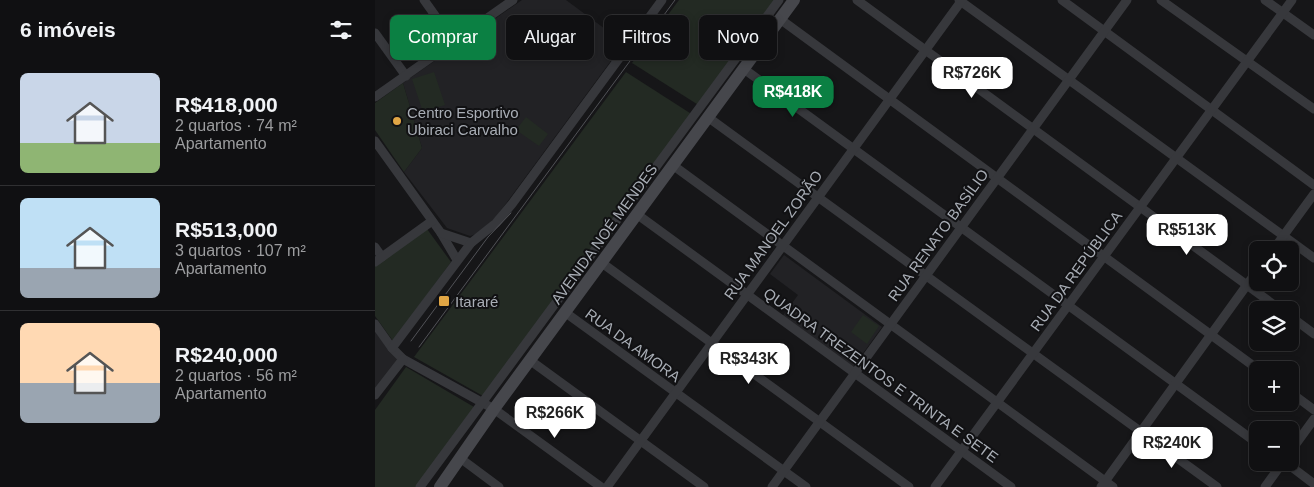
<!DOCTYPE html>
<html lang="pt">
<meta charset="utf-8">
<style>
body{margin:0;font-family:Helvetica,sans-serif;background:#19191b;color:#f1f3f6;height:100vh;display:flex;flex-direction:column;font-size:19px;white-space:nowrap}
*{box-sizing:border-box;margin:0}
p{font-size:16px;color:#9c9d9f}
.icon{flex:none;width:28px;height:28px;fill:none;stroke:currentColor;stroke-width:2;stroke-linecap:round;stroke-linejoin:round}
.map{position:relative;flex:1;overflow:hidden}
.sheet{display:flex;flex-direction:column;background:#101012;width:375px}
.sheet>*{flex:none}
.hud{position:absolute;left:15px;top:15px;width:475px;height:45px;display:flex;gap:10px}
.controls{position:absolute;left:874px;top:241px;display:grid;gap:10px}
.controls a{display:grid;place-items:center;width:50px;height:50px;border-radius:8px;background:#101012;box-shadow:0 2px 8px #0003,0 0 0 1px #303032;font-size:25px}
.price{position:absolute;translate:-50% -42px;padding:0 11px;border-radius:10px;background:#fff;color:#222;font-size:16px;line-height:32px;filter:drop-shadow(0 1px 2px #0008)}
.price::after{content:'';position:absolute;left:50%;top:30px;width:15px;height:11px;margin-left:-8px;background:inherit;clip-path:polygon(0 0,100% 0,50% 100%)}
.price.selected{background:#0b8043;color:#fff}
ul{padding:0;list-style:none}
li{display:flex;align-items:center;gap:15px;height:125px;padding:0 20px}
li+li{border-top:1px solid #303032}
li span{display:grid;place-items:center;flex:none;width:140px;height:100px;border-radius:8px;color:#555}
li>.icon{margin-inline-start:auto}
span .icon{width:60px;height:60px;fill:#fffc;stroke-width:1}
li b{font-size:21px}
h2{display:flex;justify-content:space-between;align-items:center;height:60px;padding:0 20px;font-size:21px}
.pill{padding:0 18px;border-radius:8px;background:#101012;box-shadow:0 2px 8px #0003,0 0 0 1px #303032;font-size:18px;line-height:45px}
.pill.selected{background:#0b8043;color:#fff}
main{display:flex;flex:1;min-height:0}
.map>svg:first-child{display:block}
.built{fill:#222225}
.green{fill:#232a23}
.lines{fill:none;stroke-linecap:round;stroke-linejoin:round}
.street{stroke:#37383c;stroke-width:9}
.secondary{stroke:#46474c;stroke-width:12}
.tram{stroke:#515257;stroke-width:1}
.poi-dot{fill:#e1a645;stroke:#111113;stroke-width:2}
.labels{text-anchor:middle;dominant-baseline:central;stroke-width:4;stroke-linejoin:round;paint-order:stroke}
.poi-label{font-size:15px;fill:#a9aeb6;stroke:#111113;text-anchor:start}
.street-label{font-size:15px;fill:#a9aeb6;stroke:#111113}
</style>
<main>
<section class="sheet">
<h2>6 imóveis<svg class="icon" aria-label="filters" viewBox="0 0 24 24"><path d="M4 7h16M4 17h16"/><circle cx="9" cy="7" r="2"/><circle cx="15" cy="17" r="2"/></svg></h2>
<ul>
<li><span style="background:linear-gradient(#c9d6e8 70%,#8fb573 0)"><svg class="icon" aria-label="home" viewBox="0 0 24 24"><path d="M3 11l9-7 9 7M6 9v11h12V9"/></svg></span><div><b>R$418,000</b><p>2 quartos · 74 m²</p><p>Apartamento</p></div></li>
<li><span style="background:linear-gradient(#bfe0f5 70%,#9aa5b1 0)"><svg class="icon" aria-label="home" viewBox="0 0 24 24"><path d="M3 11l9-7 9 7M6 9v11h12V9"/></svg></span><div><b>R$513,000</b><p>3 quartos · 107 m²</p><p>Apartamento</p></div></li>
<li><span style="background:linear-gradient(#ffd9b3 60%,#9aa5b1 0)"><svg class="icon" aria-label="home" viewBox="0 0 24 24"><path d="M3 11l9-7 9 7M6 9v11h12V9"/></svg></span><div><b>R$240,000</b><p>2 quartos · 56 m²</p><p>Apartamento</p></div></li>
</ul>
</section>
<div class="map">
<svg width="939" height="487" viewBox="0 0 939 487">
<rect width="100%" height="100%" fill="#161618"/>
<g class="built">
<polygon points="147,0 191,0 249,43 121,217 102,234 95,236 72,228 29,172 47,148 28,83"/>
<polygon points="409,255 507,327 478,367 407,317 423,295 395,274"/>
<polygon points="0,324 28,359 0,395"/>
</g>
<g class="green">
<polygon points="304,0 401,0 325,106 257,63"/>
<polygon points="59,72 70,105 48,112 37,79"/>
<polygon points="251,72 318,115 108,396 39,357"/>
<polygon points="28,83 47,148 29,172 0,130 0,103"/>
<polygon points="151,117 173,134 164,146 141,130"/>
<polygon points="52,229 76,262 18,341 0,316 0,266"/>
<polygon points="488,315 504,326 492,344 476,332"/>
<polygon points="31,367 99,407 42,487 0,487 0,410"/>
</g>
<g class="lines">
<g class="street">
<polyline points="49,0 79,42"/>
<polyline points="482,0 906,310"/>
<polyline points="584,0 939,258"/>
<polyline points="687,0 939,185"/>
<polyline points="786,0 939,109"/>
<polyline points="890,0 939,35"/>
<polyline points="405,19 884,370"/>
<polyline points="0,33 31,76"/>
<polyline points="369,69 882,443"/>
<polyline points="0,97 138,0"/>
<polyline points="334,118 842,487"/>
<polyline points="0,141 66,233 82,260"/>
<polyline points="299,166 738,487"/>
<polyline points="263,215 636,487"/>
<polyline points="66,233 96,243"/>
<polyline points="0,247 7,257"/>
<polyline points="898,250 939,194"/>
<polyline points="0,262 57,221"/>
<polyline points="227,263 534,487"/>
<polyline points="191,313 431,487"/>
<polyline points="915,316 939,334"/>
<polyline points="0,324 17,348 28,359 119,409 226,487"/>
<polyline points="17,348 96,243 121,223 137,204 287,0"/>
<polyline points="156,361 329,487"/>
<polyline points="915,392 939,410"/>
<polyline points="0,395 28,359"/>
<polyline points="915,452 939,419"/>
<polyline points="85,458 124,487"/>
<polyline points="910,462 939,484"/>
<polyline points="45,487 404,0"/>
<polyline points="232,487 587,0"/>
<polyline points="397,487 752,0"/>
<polyline points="560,487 917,0"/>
<polyline points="726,487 882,271"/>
<polyline points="890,487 908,462"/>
</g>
<polyline class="secondary" points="65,487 119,409 419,0"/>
<g class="tram">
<polyline points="36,341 113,237 136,213"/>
<polyline points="44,347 300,0"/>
</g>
</g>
<g class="poi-dot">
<circle cx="22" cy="121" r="5"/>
<rect x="63" y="295" width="12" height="12" rx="2.5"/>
</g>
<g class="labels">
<g class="poi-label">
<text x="32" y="112">Centro Esportivo<tspan x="32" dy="17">Ubiraci Carvalho</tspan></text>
<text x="80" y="301">Itararé</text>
</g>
<g class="street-label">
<text transform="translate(229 234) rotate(-54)">AVENIDA NOÉ MENDES</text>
<text transform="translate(398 235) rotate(-54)">RUA MANOEL ZORÃO</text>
<text transform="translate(563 235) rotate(-54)">RUA RENATO BASÍLIO</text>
<text transform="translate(701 271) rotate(-54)">RUA DA REPÚBLICA</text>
<text transform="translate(258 345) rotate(36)">RUA DA AMORA</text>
<text transform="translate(506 375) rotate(36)">QUADRA TREZENTOS E TRINTA E SETE</text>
</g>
</g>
</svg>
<div class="controls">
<a><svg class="icon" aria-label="locate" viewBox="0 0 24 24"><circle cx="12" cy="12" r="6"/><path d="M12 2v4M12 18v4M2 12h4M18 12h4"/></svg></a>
<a><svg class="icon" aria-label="layers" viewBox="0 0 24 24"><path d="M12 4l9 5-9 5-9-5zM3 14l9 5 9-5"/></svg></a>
<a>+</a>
<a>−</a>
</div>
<b class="price" style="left:597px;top:99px">R$726K</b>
<b class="price selected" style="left:418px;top:118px">R$418K</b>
<b class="price" style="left:812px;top:256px">R$513K</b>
<b class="price" style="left:374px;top:385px">R$343K</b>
<b class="price" style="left:180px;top:439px">R$266K</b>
<b class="price" style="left:797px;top:469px">R$240K</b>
<div class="hud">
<a class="pill selected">Comprar</a>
<a class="pill">Alugar</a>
<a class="pill">Filtros</a>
<a class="pill">Novo</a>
</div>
</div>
</main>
